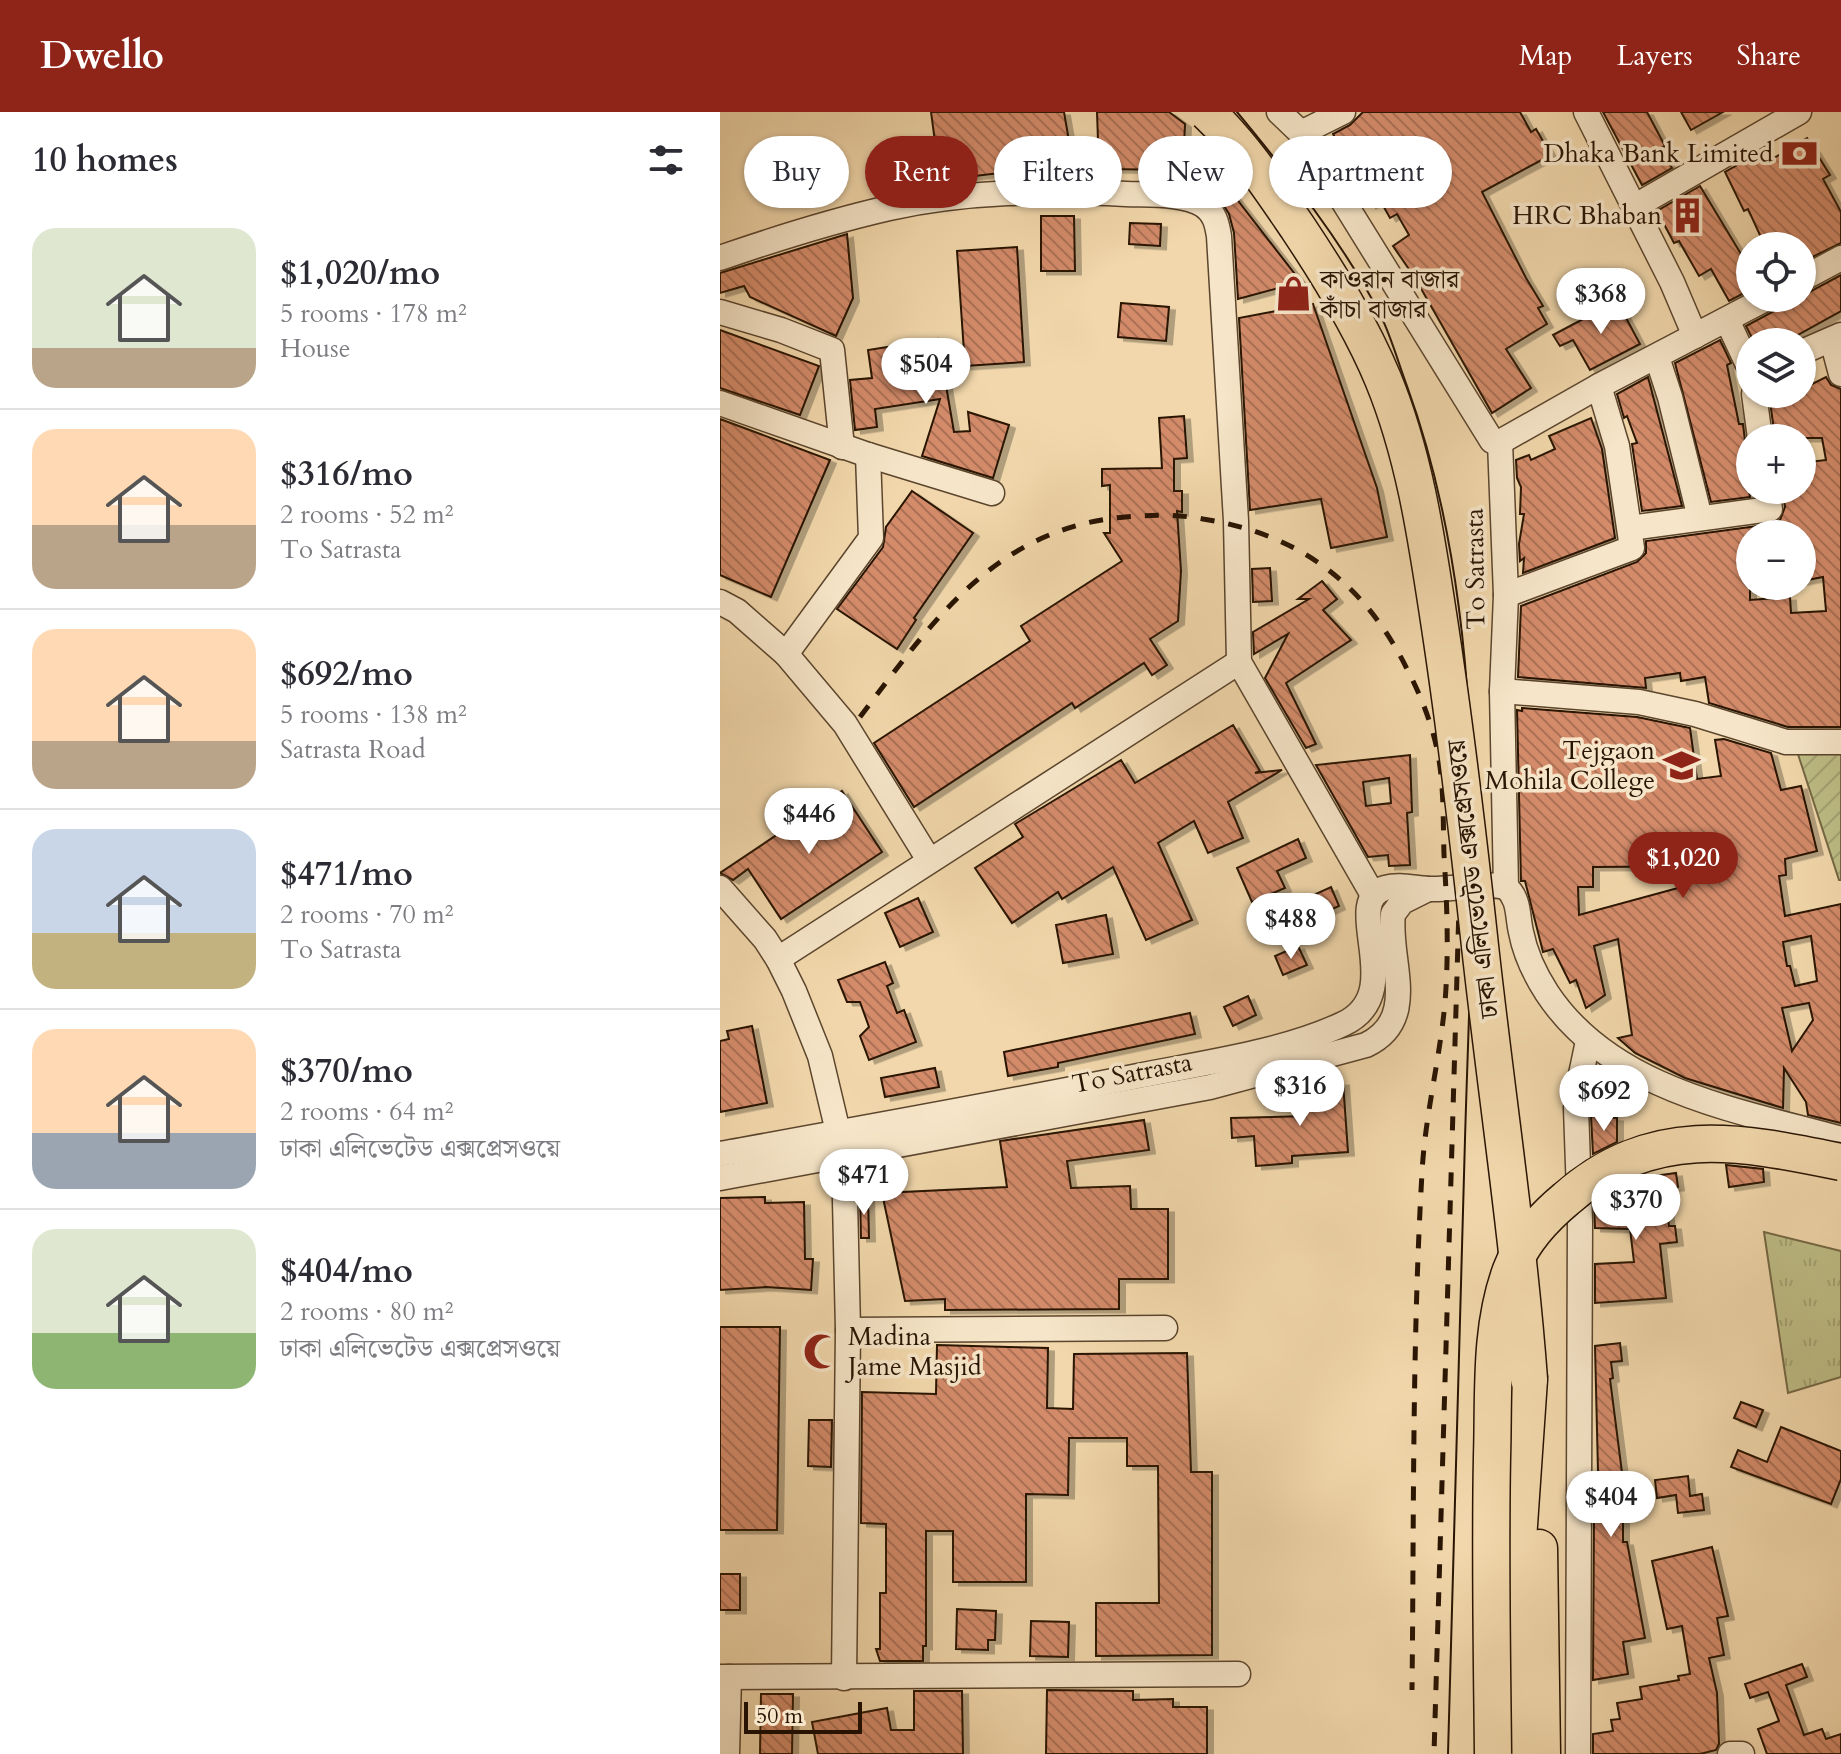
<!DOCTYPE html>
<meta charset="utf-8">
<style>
body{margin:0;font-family:Cardo,"Noto Serif Bengali",serif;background:#f7f7f7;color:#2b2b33;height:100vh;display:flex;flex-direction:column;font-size:30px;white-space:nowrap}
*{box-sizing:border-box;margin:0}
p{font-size:26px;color:#7c7c81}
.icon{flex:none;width:44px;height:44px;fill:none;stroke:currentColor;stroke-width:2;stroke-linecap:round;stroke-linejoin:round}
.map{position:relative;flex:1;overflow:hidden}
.sheet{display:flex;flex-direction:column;background:#fff;width:720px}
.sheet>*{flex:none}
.guide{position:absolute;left:24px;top:24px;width:760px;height:72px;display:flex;gap:16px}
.fabs{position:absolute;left:1016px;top:120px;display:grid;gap:16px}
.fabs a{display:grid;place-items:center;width:80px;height:80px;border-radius:50%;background:#fff;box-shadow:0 2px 6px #0004;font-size:40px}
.scale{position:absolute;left:24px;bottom:20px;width:118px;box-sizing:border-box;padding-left:8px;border:4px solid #291403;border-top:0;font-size:22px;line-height:28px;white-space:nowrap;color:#291403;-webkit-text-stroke:6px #f6e5c8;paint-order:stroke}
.price{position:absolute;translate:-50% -68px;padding:0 18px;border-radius:28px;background:#fff;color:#222;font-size:26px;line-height:52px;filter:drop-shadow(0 2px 4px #0008)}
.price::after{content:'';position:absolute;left:50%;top:48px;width:24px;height:18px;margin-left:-12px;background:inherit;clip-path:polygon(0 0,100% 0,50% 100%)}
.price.current{background:#8f2418;color:#fff}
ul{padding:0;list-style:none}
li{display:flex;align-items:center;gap:24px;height:200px;padding:0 32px}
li+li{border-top:2px solid #e1e1e2}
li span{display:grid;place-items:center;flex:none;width:224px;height:160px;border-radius:24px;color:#555}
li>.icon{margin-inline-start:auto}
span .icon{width:96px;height:96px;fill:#fffc;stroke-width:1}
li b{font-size:34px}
h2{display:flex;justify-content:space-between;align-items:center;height:96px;padding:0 32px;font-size:34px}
.chip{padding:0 28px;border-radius:36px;background:#fff;box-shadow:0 2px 6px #0004;font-size:28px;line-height:72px}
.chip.current{background:#8f2418;color:#fff}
header{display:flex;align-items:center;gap:48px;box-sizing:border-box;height:112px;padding:0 40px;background:#8f2418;color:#fff}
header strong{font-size:38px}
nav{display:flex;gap:44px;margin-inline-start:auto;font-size:28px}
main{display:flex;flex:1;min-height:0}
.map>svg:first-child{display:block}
.grass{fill:url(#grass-tufts);stroke:#746844;stroke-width:2}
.garden{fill:url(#garden-furrows);stroke:#746844;stroke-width:2}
.building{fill:url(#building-back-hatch);stroke:#291403;stroke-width:2;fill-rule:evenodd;filter:url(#shadow)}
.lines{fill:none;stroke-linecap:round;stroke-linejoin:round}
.minor-casing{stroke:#5b452d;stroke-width:27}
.highway-casing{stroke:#291403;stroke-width:39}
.minor{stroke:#f6e5c8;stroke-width:24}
.highway{stroke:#f1d7ab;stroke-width:36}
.tram{stroke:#291403;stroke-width:2}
.rail{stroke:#291403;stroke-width:5;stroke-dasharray:14 14;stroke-linecap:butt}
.highway-bridge-casing{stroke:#291403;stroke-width:39;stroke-linecap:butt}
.highway-bridge{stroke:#f1d7ab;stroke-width:36}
.labels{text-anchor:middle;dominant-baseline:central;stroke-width:7;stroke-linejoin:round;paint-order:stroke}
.poi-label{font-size:26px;fill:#291403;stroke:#f6e5c8;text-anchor:end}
.street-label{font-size:26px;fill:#291403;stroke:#f6e5c8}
</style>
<header>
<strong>Dwello</strong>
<nav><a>Map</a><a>Layers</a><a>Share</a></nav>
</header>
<main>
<section class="sheet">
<h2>10 homes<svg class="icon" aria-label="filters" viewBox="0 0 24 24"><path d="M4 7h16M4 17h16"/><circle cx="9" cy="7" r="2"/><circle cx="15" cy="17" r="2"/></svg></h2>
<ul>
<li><span style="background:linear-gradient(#dfe7d0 75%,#b9a48a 0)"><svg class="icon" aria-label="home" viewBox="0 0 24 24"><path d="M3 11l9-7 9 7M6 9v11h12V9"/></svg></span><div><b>$1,020/mo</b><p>5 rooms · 178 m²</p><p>House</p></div></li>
<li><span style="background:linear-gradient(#ffd9b3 60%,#b9a48a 0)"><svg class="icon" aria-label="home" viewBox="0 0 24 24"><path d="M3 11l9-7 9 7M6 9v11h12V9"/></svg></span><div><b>$316/mo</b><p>2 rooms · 52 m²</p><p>To Satrasta</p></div></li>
<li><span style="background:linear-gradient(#ffd9b3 70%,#b9a48a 0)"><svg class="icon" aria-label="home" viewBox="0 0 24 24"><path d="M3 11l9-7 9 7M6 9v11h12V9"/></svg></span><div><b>$692/mo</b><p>5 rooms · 138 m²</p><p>Satrasta Road</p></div></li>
<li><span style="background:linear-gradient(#c9d6e8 65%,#c2b280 0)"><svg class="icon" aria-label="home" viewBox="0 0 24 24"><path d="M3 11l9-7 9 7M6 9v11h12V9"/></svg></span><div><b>$471/mo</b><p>2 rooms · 70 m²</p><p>To Satrasta</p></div></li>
<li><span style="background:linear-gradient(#ffd9b3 65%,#9aa5b1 0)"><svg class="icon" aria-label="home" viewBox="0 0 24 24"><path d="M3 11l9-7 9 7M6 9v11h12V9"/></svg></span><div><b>$370/mo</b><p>2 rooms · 64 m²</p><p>ঢাকা এলিভেটেড এক্সপ্রেসওয়ে</p></div></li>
<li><span style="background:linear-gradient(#dfe7d0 65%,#8fb573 0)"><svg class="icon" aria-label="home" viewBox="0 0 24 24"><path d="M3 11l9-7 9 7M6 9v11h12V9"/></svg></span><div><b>$404/mo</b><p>2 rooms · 80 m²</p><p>ঢাকা এলিভেটেড এক্সপ্রেসওয়ে</p></div></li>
</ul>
</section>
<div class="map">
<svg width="1121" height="1642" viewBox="0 0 1121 1642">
<defs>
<pattern id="grass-tufts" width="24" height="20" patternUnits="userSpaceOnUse" patternTransform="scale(2)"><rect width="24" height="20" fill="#bebd86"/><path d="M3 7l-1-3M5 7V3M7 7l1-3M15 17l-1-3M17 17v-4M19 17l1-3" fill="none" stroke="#a3a272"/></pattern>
<pattern id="garden-furrows" width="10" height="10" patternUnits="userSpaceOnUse" patternTransform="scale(2)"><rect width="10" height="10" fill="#bebd86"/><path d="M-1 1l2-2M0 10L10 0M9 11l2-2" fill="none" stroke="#a3a272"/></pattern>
<pattern id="building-back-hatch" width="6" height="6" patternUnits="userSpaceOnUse" patternTransform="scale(2)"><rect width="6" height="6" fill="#d38b6b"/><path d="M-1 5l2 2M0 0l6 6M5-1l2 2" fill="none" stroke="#ab7056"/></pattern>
<filter id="shadow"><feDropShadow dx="6" dy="3.5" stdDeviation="0" flood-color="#0004"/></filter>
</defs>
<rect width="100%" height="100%" fill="#f1d7ab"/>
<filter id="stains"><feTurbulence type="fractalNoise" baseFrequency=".0025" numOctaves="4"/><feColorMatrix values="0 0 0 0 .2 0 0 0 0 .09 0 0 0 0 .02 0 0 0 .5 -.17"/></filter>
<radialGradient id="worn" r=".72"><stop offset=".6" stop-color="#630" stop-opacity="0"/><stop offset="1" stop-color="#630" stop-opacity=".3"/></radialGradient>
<polygon class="grass" points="1044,1120 1121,1139 1121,1265 1068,1281"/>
<polygon class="garden" points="1075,633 1121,636 1121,768 1119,768"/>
<g class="building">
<polygon points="211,0 344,0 353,52 165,75 161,45 216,37"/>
<polygon points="377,0 449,0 465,12 463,58 379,57"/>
<polygon points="643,0 800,0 811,20 816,17 831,43 762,80 806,166 823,194 818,196 827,212 786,237 811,276 772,301 695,166 673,134 689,123 677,102 670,106 660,88 650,93 613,22 630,13"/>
<polygon points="883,0 927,0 945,34 938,37 952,56 922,73"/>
<polygon points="961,0 1003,0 971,18"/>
<polygon points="1087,26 1110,63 1103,67 1121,100 1121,131 1082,150 1082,134 1045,134 1028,97 1024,99 1005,60 1039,41 1044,52"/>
<polygon points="499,64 581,170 518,187 514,121 509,102 501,89"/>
<polygon points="980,74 1030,157 1030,178 1009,189 991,157 979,164 959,129 954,131 937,99"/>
<polygon points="321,104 354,104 355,159 321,159"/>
<polygon points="410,111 441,112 440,134 409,132"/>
<polygon points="127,122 133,186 116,224 30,185 24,174 0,181 0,161"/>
<polygon points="297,135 304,250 245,254 237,139"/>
<polygon points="1121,163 1121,199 1065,230 1034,230 1026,214"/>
<polygon points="897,189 920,232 870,258 853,228 840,234 833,223"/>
<polygon points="401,191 449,195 446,229 398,225"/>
<polygon points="593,192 657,376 667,425 611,436 601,387 530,398 519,206"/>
<polygon points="0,218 99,254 80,303 0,276"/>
<polygon points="218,227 234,320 250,319 248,300 289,313 273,366 202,344 220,287 155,297 157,315 135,318 130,268 152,266 148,238"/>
<polygon points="1000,228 1011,251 1007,253 1019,312 1023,312 1025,329 1030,337 1030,353 1025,354 1030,385 991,390 955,251"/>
<polygon points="928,265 962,394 922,399 912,332 917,331 907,304 904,306 897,282"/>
<path d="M1106 265 1111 273 1121 277V615H1068L989 591 985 565 961 569 960 561 925 566 926 576 798 565 801 494 917 450 926 441V429L1052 412 1060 408 1065 395 1062 378H1082V351L1106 348 1102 326H1055L1049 282H1082V277ZM1082 421V469L1103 465 1106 499 1071 501 1070 485 1030 488V422Z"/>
<polygon points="464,304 467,346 454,347 454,379 462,379 462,400 457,399 461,459 458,509 430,527 447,553 432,563 424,551 355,596 352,591 194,695 154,631 310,529 301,514 402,449 384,421 390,421 390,373 382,374 382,357 442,356 439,306"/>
<polygon points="871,306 882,337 895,426 803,461 804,446 800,449 799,432 804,402 800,402 801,375 797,366 796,348 809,343 811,348 835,337 829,324"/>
<polygon points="0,307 110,348 51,485 0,463"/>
<polygon points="192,379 253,421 194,506 196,508 177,537 117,497 163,435 166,415"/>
<polygon points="550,456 552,489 533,490 532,457"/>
<polygon points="602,469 617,487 603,498 631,528 566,571 596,632 586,636 545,566 568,522 534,542 533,520 589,487 578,487"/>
<path d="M802 596 917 605 970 616 977 667 1001 664 995 628 1004 627 1051 641 1061 678 1081 674 1097 739 1065 747 1066 763 1059 764 1065 804 1121 792V1011L1088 1003 1086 990 1064 956 1063 996 965 966 915 941 898 926 912 923 898 827 874 834 885 883 866 896 856 868 850 871 833 837 823 840 805 769H801L797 598 802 599ZM1003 754 1004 767 958 773V776L859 803 858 775H873V755ZM1091 824 1097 869 1075 874 1070 854H1067L1063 830ZM1089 891 1093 908 1072 939 1062 896Z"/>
<polygon points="513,613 540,659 535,661 562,658 508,690 523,726 488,741 474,709 438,731 472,808 426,828 393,755 342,787 338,780 292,811 255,756 303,725 295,712 401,648 415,671"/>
<path d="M690 643 692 700 687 701 690 753 669 754 668 743 648 745 596 653ZM669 666 671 691 646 694 643 670Z"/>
<polygon points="122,679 162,740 61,807 28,757 13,768 0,761"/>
<polygon points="578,727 586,746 557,759 565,776 532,790 517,756"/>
<polygon points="611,775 619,794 584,810 576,791"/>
<polygon points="198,786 213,820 180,835 165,801"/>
<polygon points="386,803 393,842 343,851 336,813"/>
<polygon points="578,834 587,853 563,863 555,844"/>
<polygon points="165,850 173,871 167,874 177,901 184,898 196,930 149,948 140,924 149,915 140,890 127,890 118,868"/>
<polygon points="528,884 536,903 513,914 504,895"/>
<polygon points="470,901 475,922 338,951 338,955 288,964 284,940"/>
<polygon points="32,914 47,991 0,1000 0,929 9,927 7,919"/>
<polygon points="215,956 219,975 165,985 161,966"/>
<polygon points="623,970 628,1040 572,1044 572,1051 536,1054 534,1024 512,1026 511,1006 586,1004 584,972"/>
<polygon points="871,1004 897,1006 897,1030 873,1042"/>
<polygon points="424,1008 429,1038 347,1049 351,1076 410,1074 411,1097 448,1097 448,1167 399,1167 399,1197 225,1198 225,1187 185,1189 162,1081 287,1075 280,1029"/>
<polygon points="1006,1053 1043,1057 1044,1070 1009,1075"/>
<polygon points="956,1061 958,1075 945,1077 949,1114 955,1114 957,1130 940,1132 946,1186 875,1191 875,1152 914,1150 910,1117 875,1116 874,1092 903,1074 903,1077 935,1074 934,1064"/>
<polygon points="140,1084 148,1084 149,1126 141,1126"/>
<polygon points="45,1085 45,1091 84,1090 85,1147 93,1147 91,1178 46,1175 0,1178 0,1086"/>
<polygon points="0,1215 60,1215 57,1418 0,1418"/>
<polygon points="900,1231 902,1249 891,1250 893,1266 890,1267 905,1384 903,1384 903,1430 907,1430 925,1526 903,1530 908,1562 873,1568 874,1401 879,1401 875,1234"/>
<polygon points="217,1233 328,1236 327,1296 353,1297 354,1242 467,1241 471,1360 492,1360 492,1543 376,1544 376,1491 439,1491 438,1354 407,1354 407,1326 349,1326 348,1383 306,1382 306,1470 233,1470 233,1419 206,1419 206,1534 203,1534 203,1549 160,1549 156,1537 160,1537 160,1481 166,1481 166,1412 141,1411 142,1280 216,1282"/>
<polygon points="1021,1290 1043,1298 1036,1315 1014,1306"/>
<polygon points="89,1308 112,1308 111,1355 88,1354"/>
<polygon points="1061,1315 1121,1339 1121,1367 1111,1392 1011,1355 1018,1338 1047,1350"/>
<polygon points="968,1364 970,1384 982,1382 984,1398 958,1401 956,1383 937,1386 935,1368"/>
<polygon points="992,1435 1008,1504 997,1506 1004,1543 989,1546 997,1581 999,1632 996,1638 980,1642 873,1642 873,1622 893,1619 891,1608 900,1607 897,1591 922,1587 920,1575 959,1568 958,1564 970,1562 962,1514 947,1517 932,1449"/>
<rect x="0" y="1462" width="20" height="36"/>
<polygon points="237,1497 276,1499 275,1528 268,1528 268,1538 236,1537"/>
<polygon points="311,1509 349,1510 348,1545 310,1544"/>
<polygon points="1082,1552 1087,1565 1066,1573 1084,1623 1102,1617 1106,1627 1121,1622 1121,1642 1047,1642 1038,1617 1059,1609 1048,1580 1030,1586 1025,1572"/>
<polygon points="327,1578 413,1579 413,1588 453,1587 453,1595 487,1595 487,1642 326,1642"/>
<polygon points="194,1579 242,1579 243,1642 98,1642 92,1610 167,1596 171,1618 194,1618"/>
<polygon points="41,1582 73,1582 72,1642 40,1642"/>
</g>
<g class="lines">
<defs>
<g id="minor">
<polyline points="559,0 581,21 772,329 780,330 879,274 1047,186"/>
<polyline points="866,0 952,170 975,224"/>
<polyline points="581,21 623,0"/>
<polyline points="914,95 1079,0"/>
<path d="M0 146C55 127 112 109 169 96 247 79 327 78 406 82 429 83 463 81 483 93 495 101 497 112 499 124L516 409 519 550 653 783"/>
<polyline points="1082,167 1121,146"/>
<polyline points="0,200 61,218 112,238 122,335"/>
<polyline points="1007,208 1030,257"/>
<polyline points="1112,228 1121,262"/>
<polyline points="1082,240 1121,223"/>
<polyline points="937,245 950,285 980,406"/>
<polyline points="1034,282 1040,326"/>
<polyline points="0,291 148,343 272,381"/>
<polyline points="780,330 786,483 782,579 786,775"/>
<polyline points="910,416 1050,397 1047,378"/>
<polyline points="786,483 912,436 897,334 879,274"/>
<polyline points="0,490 17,499 66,542 151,426 148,343"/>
<polyline points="66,542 125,612 209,748"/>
<polyline points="782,579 919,590 975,602 1066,630 1121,630"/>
<path d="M786 775C800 788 797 803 801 820 805 841 816 864 827 881 891 978 1017 998 1121 1027"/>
<polyline points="0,776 45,827 58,847 74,879 100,944 124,1045 128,1218 124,1566"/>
<polyline points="58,847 519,550"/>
<path d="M0 1042C139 1017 279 992 418 964 483 951 564 940 623 912 690 881 619 790 665 776 679 772 693 776 708 777 734 778 760 770 786 775"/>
<path d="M0 1066 490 975 646 933C701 907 667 847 673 802L682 790 708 777"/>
<polyline points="128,1218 445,1216"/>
<polyline points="0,1565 518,1562"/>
<polyline points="7,1642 9,1565"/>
<polyline points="858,1642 860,1110 856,996 859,972 868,929"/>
<polyline points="1010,1642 1022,1642"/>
</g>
<g id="highway">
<polyline points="819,1436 822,1642"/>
<polyline points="793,1642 794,1486 809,1267"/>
</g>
</defs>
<use href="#minor" class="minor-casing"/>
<use href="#highway" class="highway-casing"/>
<use href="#minor" class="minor"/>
<use href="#highway" class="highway"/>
<path class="tram" d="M517 0C569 63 622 129 660 202 671 224 678 250 687 274 773 510 752 780 745 1027 740 1232 734 1437 728 1642"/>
<g class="rail">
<polyline points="499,0 566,79 647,211 686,309 705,378 717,449 731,564 739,795 714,1642"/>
<path d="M140 605C212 510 275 416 405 405 431 403 457 402 483 407 579 422 645 471 688 559 702 586 714 617 719 648 724 679 723 712 724 743 727 791 729 841 725 890 720 947 705 1003 702 1061 692 1233 694 1406 692 1578"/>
</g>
<defs>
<g id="highway-bridge">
<path d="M487 0C523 34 550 75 578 116 610 164 641 214 663 267 694 342 706 423 718 502 735 612 748 723 760 834 776 979 798 1122 809 1267"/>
<path d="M773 1642C772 1543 770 1444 772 1345 774 1283 769 1217 791 1158 802 1129 822 1107 846 1087 932 1011 1018 1029 1121 1050"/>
</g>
</defs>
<use href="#highway-bridge" class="highway-bridge-casing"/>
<use href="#highway-bridge" class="highway-bridge"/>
</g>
<defs>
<symbol id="bank-bare" viewBox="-9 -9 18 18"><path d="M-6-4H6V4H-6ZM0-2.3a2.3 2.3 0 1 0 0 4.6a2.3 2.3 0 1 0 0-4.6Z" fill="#8f2418" stroke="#f6e5c8" stroke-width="2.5" paint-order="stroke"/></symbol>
<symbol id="building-bare" viewBox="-9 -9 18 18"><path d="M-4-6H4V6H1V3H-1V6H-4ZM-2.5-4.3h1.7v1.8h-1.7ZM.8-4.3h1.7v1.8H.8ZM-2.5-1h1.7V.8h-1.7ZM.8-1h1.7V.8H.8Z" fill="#8f2418" stroke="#f6e5c8" stroke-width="2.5" paint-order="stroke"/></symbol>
<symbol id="shop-bare" viewBox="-9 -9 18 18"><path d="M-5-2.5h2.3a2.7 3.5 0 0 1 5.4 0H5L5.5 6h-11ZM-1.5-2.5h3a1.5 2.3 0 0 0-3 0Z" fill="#8f2418" stroke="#f6e5c8" stroke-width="2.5" paint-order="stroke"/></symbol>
<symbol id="university-bare" viewBox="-9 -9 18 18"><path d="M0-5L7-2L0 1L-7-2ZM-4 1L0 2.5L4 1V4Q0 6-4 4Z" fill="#8f2418" stroke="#f6e5c8" stroke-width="2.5" paint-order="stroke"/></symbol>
<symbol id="mosque-bare" viewBox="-9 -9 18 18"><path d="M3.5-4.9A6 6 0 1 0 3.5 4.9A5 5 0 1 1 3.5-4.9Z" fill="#8f2418" stroke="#f6e5c8" stroke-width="2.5" paint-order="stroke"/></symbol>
</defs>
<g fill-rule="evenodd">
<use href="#bank-bare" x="1054" y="16" width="51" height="51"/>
<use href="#building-bare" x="942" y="78" width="51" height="51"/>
<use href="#shop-bare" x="548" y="156" width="51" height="51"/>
<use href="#university-bare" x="936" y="628" width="51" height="51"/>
<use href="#mosque-bare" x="76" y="1214" width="51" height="51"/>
</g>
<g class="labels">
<g class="poi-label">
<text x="1053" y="41">Dhaka Bank Limited</text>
<text x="942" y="103">HRC Bhaban</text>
<text x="600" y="167" text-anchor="start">কাওরান বাজার<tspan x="600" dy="30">কাঁচা বাজার</tspan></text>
<text x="935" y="638">Tejgaon<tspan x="935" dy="30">Mohila College</tspan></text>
<text x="128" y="1224" text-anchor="start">Madina<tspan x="128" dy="30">Jame Masjid</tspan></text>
</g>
<g class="street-label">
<text transform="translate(755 457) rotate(-91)">To Satrasta</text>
<text transform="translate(753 767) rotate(-97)">ঢাকা এলিভেটেড এক্সপ্রেসওয়ে</text>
<text transform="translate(412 961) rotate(-11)">To Satrasta</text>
</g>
</g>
<rect width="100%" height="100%" filter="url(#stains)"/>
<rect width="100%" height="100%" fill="url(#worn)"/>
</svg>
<div class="fabs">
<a><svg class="icon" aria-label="locate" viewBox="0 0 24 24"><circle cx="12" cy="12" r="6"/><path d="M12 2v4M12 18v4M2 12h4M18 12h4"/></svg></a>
<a><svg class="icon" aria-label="layers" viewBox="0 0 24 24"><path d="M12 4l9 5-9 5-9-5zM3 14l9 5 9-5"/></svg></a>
<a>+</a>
<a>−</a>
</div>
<div class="scale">50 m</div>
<b class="price" style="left:881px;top:224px">$368</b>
<b class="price" style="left:206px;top:294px">$504</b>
<b class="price" style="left:89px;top:744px">$446</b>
<b class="price current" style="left:963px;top:788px">$1,020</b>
<b class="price" style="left:571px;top:849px">$488</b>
<b class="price" style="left:580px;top:1016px">$316</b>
<b class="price" style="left:884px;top:1021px">$692</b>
<b class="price" style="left:144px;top:1105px">$471</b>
<b class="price" style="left:916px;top:1130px">$370</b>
<b class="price" style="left:891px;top:1427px">$404</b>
<div class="guide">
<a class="chip">Buy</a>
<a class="chip current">Rent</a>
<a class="chip">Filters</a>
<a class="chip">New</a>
<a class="chip">Apartment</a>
</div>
</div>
</main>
